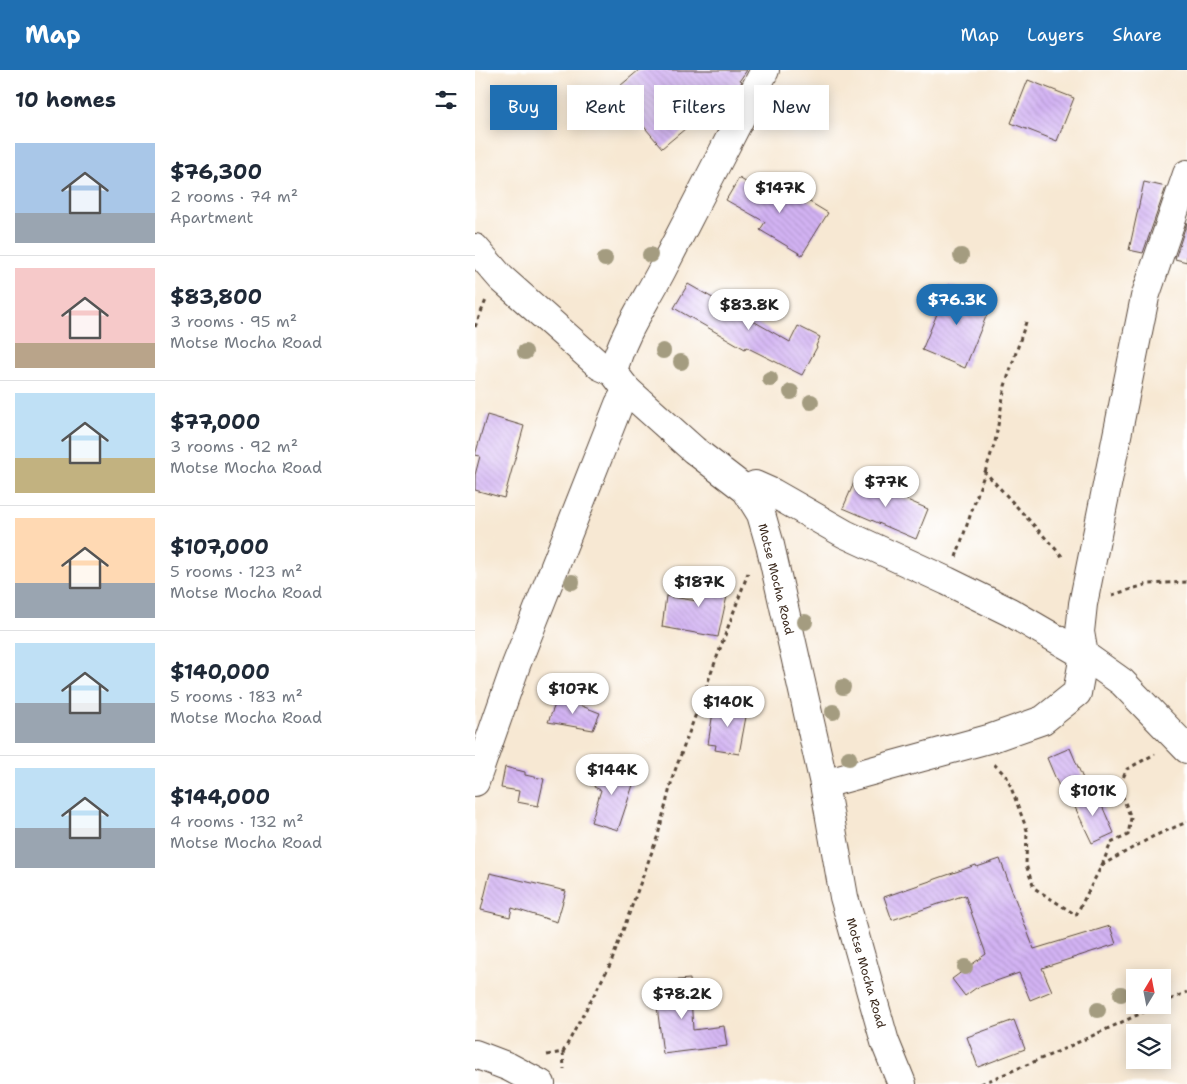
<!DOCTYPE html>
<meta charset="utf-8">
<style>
body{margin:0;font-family:"Shantell Sans",sans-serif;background:#f2f2f3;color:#1f2937;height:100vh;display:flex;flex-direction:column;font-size:19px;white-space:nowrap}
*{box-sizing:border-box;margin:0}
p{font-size:16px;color:#747a83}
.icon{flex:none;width:28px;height:28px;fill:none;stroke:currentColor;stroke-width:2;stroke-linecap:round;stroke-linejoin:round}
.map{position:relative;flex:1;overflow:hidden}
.side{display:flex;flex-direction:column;background:#fff;width:475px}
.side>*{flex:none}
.guide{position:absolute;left:15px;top:15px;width:475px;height:45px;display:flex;gap:10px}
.needle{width:32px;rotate:10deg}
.fabs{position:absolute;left:651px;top:899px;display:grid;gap:10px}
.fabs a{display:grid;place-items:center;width:45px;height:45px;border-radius:0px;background:#fff;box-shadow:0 2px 12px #0003;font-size:25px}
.price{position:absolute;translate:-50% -42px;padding:0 11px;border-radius:18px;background:#fff;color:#222;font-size:16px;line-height:32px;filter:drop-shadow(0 1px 2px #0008)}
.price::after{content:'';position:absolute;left:50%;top:30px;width:15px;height:11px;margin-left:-8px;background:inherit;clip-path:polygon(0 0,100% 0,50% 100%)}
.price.on{background:#1f6fb2;color:#fff}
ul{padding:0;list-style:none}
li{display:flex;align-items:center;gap:15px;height:125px;padding:0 15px}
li+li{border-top:1px solid #e0e1e3}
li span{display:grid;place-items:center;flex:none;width:140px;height:100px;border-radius:0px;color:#555}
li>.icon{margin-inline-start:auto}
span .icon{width:60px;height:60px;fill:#fffc;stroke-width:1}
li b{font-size:21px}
h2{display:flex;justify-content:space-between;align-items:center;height:60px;padding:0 15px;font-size:21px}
.chip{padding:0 18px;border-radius:0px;background:#fff;box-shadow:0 2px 12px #0003;font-size:18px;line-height:45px}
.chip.on{background:#1f6fb2;color:#fff}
header{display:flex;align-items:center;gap:30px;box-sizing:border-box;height:70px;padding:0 25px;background:#1f6fb2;color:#fff}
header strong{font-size:24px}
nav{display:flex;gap:28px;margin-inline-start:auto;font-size:18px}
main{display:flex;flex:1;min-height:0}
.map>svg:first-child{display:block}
.building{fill:url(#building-back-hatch)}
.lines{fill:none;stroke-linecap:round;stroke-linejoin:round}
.minor-casing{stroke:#574639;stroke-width:30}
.path{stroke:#574639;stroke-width:3;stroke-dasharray:4 4;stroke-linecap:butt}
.minor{stroke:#fff;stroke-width:28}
.tree{fill:#a49c80}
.labels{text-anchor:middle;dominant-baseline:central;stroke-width:5;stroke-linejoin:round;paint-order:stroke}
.street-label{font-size:12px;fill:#3b2a1e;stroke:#fff}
</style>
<header>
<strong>Map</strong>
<nav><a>Map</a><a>Layers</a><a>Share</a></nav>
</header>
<main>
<section class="side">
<h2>10 homes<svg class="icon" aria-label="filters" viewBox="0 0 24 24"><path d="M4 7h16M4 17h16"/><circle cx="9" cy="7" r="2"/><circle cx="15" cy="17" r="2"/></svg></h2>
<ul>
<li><span style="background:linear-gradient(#a9c7e8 70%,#9aa5b1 0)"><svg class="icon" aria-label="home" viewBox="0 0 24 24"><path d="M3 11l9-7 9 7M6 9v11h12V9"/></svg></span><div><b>$76,300</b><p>2 rooms · 74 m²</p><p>Apartment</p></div></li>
<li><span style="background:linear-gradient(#f6c9c9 75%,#b9a48a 0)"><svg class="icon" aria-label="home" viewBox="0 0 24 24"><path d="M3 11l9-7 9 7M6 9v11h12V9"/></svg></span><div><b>$83,800</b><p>3 rooms · 95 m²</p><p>Motse Mocha Road</p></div></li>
<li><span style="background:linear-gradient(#bfe0f5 65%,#c2b280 0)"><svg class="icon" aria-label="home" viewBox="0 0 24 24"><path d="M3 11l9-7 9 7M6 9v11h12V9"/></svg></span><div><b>$77,000</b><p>3 rooms · 92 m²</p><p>Motse Mocha Road</p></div></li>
<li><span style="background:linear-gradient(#ffd9b3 65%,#9aa5b1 0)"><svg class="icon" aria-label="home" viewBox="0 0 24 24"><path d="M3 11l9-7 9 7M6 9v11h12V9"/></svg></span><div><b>$107,000</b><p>5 rooms · 123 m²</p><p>Motse Mocha Road</p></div></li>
<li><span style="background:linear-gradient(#bfe0f5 60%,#9aa5b1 0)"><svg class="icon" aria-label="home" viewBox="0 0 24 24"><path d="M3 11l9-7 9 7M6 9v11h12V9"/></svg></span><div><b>$140,000</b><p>5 rooms · 183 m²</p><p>Motse Mocha Road</p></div></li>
<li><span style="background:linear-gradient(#bfe0f5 60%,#9aa5b1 0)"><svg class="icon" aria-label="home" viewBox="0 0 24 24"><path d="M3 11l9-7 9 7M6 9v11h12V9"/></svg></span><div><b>$144,000</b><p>4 rooms · 132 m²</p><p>Motse Mocha Road</p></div></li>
</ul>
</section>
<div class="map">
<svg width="712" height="1014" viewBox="0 0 712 1014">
<defs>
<pattern id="building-back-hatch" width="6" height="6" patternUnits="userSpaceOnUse" patternTransform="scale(1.25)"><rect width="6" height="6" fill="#d2b2f3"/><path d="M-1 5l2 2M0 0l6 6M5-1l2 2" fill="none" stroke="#b599d0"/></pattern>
</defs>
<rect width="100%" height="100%" fill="#fff"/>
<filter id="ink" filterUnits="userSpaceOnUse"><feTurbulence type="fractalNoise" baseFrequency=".02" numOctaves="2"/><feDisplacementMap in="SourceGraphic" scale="10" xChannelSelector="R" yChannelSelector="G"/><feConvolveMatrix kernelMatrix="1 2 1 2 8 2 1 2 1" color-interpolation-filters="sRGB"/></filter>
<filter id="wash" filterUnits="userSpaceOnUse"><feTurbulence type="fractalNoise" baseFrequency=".0096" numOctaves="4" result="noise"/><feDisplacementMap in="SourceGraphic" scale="20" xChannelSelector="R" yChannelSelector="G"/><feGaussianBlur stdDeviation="1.12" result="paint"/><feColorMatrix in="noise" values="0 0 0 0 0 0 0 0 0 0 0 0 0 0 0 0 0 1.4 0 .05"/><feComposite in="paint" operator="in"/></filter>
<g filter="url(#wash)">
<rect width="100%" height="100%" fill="#f7e8d3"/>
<g id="blocks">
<g class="building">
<polygon points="164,0 272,0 265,10 267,11 261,23 227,54 222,49 187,78 139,21"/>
<polygon points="553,10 599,28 582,71 536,53"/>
<polygon points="264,108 284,120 287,115 305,126 310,117 353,143 327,185 285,160 290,152 251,130"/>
<polygon points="669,112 691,117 668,183 654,180"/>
<polygon points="712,152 712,192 700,189"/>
<polygon points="213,214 315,272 323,256 345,267 341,276 342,277 327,305 271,277 270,279 199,238"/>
<polygon points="474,215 517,232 490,298 447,280"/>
<polygon points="12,345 49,356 29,428 0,420 0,405 5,386 0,385"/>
<polygon points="381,408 453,439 441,469 368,438"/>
<polygon points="230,502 256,508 243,567 187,557 191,526 222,531"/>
<polygon points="83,627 125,643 118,660 73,652"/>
<polygon points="249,631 273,636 264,684 240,680 241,675 233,674 238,642 247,644"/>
<polygon points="595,678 609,711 586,721 572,688"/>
<polygon points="127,693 156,704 154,711 159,712 143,760 116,752 126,720 119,717"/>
<polygon points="30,697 50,702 50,705 69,709 63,736 42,732 44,721 26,718"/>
<polygon points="620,720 639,763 617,773 597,731"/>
<polygon points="525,789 559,879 635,856 641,874 567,898 577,921 555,930 544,903 501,918 490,926 477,909 511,884 490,825 417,850 409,827 501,795 502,797"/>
<polygon points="15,803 91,821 82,852 37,838 35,847 6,840"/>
<polygon points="215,909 218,960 249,956 252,976 188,984 179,912"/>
<polygon points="539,950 550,979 503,997 492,967"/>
</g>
</g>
</g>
<g filter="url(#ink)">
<use href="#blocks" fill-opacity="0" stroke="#574639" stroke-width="1"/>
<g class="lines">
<defs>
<g id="minor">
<path d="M290 0C256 67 221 133 187 200 170 233 147 265 138 302L152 320 219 380 271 420 286 444 295 475 349 714 369 827 410 972 427 1014"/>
<polyline points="0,178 26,208 125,296 138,302"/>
<polyline points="271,420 280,415 298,423 370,464 472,511 535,542 609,585 647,612 712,679"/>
<polyline points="0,712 41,595 144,334 152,320"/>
<polyline points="349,714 517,668 568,650 602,623 609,585 605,562 608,534 670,227 712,104"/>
<polyline points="0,984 34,997 66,1014"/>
</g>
</defs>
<use href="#minor" class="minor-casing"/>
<g class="path">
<polyline points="0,257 11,230"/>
<polyline points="510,402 520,372 530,316 552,249"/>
<polyline points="481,487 510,402 586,485 588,490"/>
<polyline points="637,525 673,514 712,512"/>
<polyline points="519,694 532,707 552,760 551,795 559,818 601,845 627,795 679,766 712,752"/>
<polyline points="627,795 636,773 653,765 656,748 644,717 652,699 680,684"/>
<polyline points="688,933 712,922"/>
<polyline points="88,982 89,999"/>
<polyline points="72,985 88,982 136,893 183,765 198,706 273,503"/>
<polyline points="506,1014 582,982 684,935"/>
</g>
<use href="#minor" class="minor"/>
</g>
<g class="tree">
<circle cx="175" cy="185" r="8"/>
<circle cx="486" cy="186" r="8"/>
<circle cx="130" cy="189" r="8"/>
<circle cx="188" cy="281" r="8"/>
<circle cx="50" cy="282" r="8"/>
<circle cx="206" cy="292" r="8"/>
<circle cx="295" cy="309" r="8"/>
<circle cx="316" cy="322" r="8"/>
<circle cx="336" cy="332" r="8"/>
<circle cx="97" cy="512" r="8"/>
<circle cx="330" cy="552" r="8"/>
<circle cx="368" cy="617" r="8"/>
<circle cx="358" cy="642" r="8"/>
<circle cx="374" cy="688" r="8"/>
<circle cx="490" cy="897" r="8"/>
<circle cx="646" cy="924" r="8"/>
<circle cx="623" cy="940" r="8"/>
</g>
</g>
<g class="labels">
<g class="street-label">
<text transform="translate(301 509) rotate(76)">Motse Mocha Road</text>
<text transform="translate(391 903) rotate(74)">Motse Mocha Road</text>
</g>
</g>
</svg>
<div class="fabs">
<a><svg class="needle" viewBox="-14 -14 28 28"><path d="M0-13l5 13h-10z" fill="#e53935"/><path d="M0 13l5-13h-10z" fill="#747a83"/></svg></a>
<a><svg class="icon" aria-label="layers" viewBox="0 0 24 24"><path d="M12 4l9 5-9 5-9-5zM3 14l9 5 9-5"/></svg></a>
</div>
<b class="price" style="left:305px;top:144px">$147K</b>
<b class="price on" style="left:482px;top:256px">$76.3K</b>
<b class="price" style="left:274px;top:261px">$83.8K</b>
<b class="price" style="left:411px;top:438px">$77K</b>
<b class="price" style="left:224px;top:538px">$187K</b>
<b class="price" style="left:98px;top:645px">$107K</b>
<b class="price" style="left:253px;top:658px">$140K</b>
<b class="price" style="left:137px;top:726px">$144K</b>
<b class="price" style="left:618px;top:747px">$101K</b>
<b class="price" style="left:207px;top:950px">$78.2K</b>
<div class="guide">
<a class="chip on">Buy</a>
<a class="chip">Rent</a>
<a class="chip">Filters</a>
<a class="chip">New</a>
</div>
</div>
</main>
